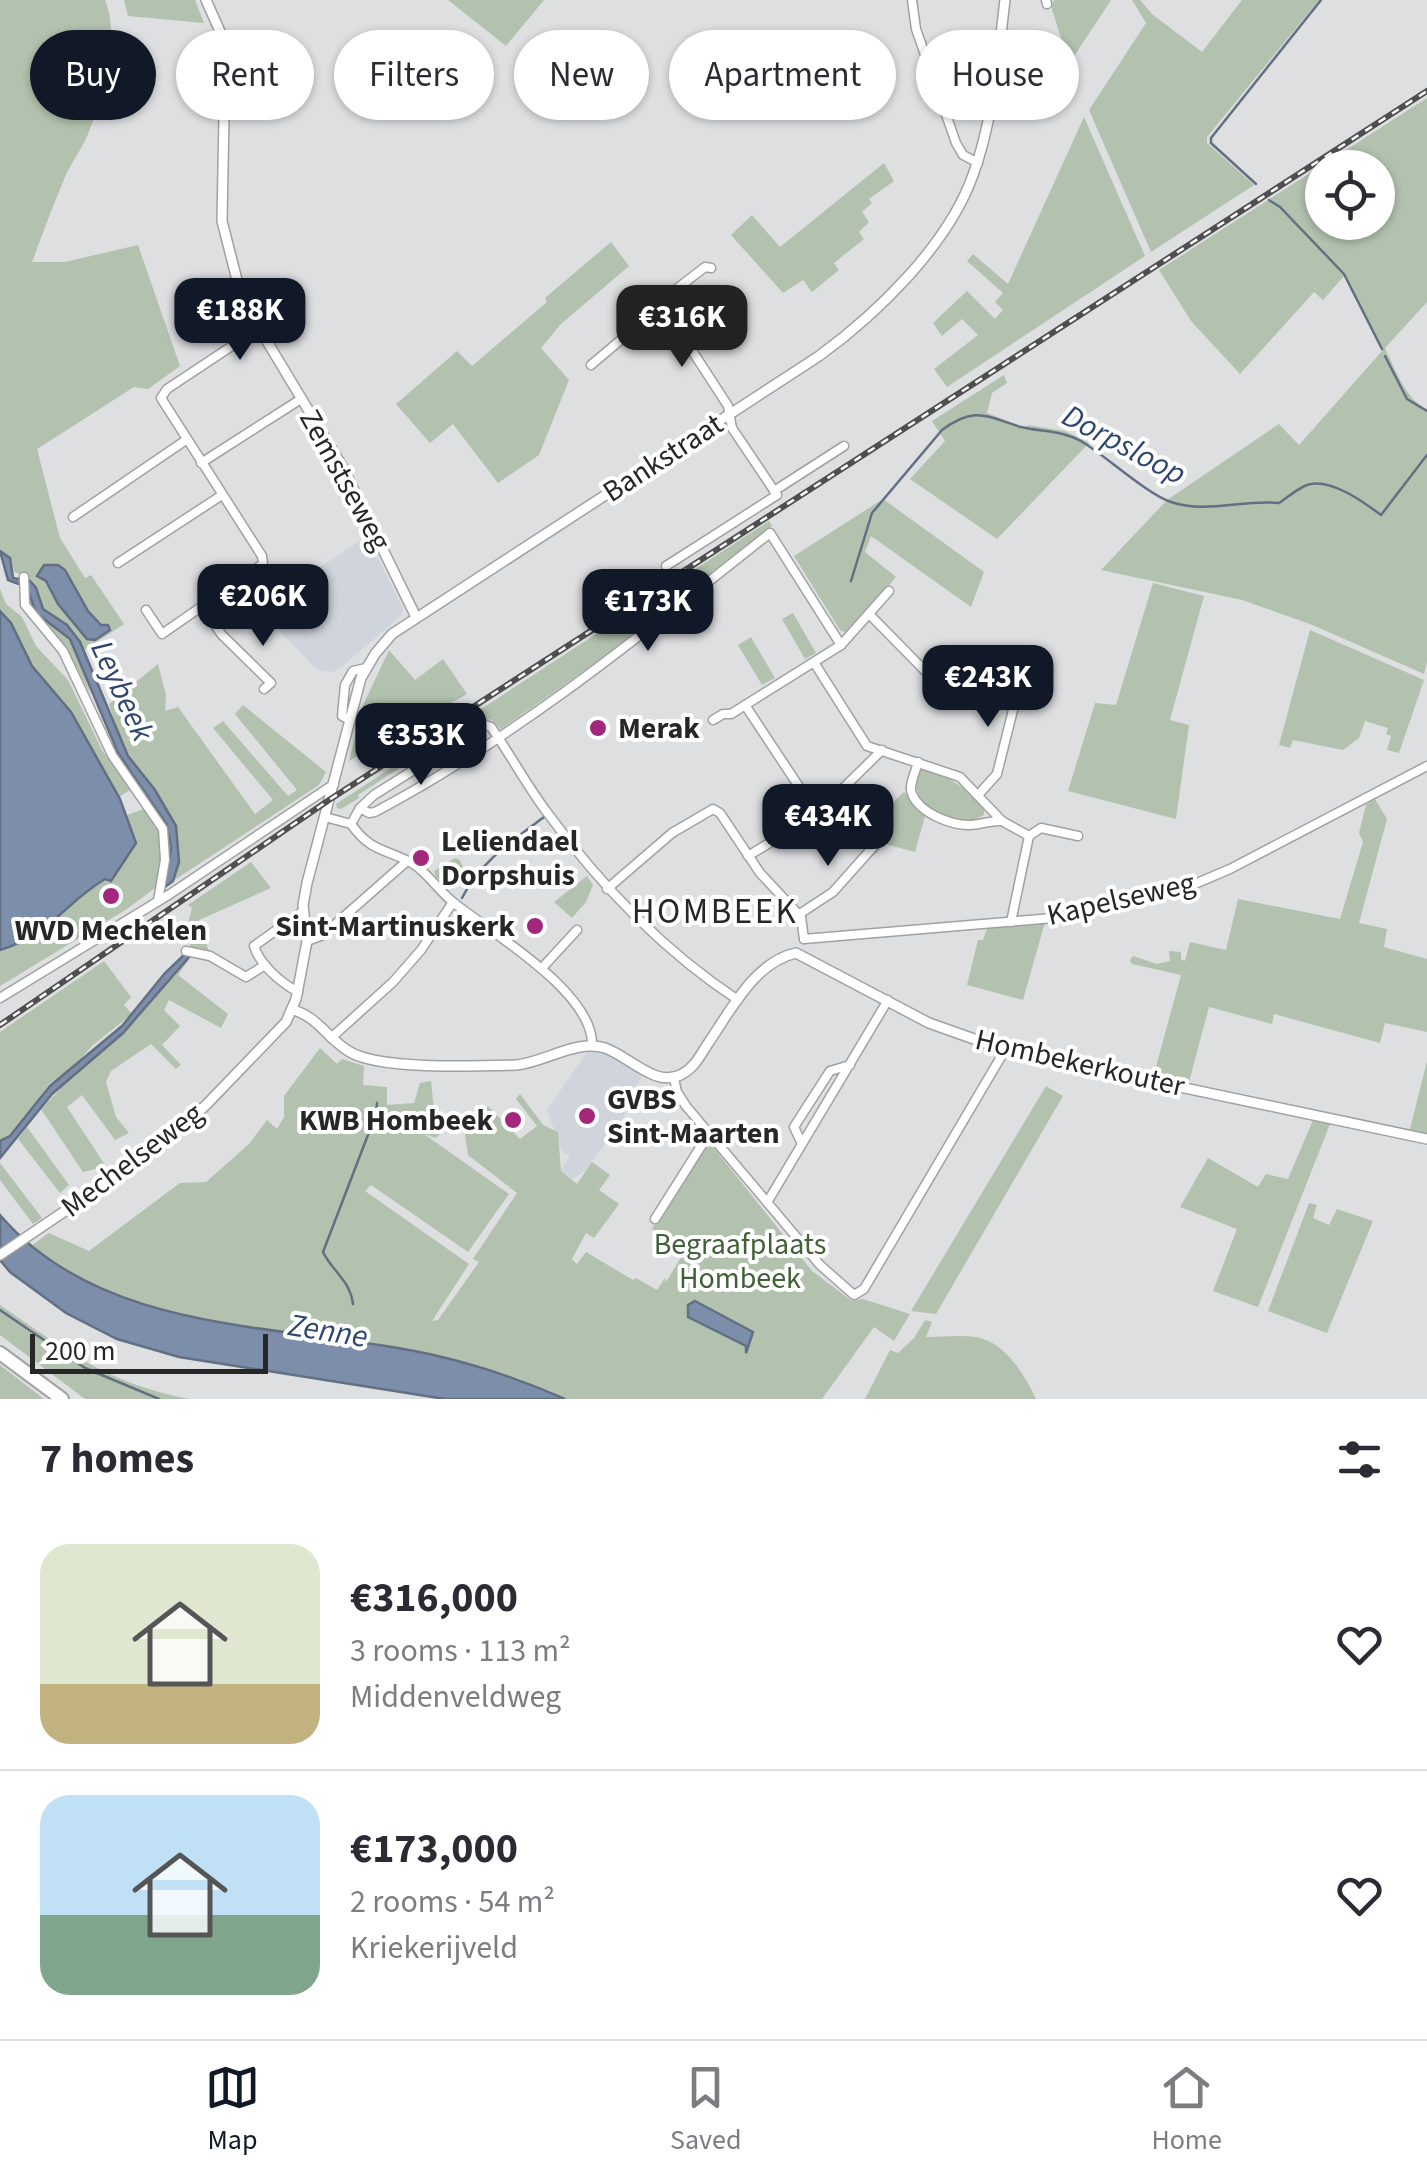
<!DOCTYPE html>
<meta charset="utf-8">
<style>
body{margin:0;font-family:"Source Sans 3",sans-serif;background:#f2f2f3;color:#2b2b33;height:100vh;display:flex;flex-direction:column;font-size:38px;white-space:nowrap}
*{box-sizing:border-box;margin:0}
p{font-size:32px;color:#7c7c81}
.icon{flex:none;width:55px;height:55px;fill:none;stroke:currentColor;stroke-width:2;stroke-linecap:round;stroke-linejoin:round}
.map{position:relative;height:1399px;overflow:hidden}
.drawer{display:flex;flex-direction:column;background:#fff;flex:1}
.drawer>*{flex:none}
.guide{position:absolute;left:30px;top:30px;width:1368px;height:90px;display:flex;gap:20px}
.buttons{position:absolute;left:1305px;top:150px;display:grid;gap:20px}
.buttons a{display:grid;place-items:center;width:90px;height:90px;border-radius:50%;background:#fff;box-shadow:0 2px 8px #0004;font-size:50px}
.scale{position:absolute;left:30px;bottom:25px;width:238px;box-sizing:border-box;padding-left:10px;border:5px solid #272727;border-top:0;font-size:28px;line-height:35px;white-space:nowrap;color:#272727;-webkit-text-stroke:8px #fff;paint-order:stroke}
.price{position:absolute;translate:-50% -85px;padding:0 22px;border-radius:20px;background:#111827;color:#fff;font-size:32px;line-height:65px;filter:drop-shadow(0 2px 5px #0008)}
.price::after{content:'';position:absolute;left:50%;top:60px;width:30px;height:22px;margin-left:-15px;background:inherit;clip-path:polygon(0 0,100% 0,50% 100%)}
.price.on{background:#222;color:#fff}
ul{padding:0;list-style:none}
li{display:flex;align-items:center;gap:30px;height:250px;padding:0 40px}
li+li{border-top:2px solid #e1e1e2}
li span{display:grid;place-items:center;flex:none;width:280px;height:200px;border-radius:30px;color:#555}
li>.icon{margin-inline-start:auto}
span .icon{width:120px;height:120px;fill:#fffc;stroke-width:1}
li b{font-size:42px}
h2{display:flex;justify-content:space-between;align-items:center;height:120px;padding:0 40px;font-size:42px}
.chip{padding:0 35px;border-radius:45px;background:#fff;box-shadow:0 2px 8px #0004;font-size:35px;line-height:90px}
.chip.on{background:#111827;color:#fff}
.tabs{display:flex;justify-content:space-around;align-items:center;height:140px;border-top:2px solid #e1e1e2;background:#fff;font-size:28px;color:#7c7c81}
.tabs a{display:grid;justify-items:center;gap:5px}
.tabs .on{color:#111827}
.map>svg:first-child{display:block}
.built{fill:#d0d5dd}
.green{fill:#b2c2ae;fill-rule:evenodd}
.water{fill:#7d8eab;stroke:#636f83;stroke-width:2.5}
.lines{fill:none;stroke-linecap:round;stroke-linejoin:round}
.stream{stroke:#636f83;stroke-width:2.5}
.minor-casing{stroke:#a0a1a2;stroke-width:11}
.tertiary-casing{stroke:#a0a1a2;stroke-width:12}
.motorway-casing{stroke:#a0a1a2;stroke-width:16}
.minor{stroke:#fff;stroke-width:8}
.tertiary{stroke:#fff;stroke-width:9}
.motorway{stroke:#fff;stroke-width:12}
.rail-casing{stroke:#4f4f50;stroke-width:6}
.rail{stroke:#fff;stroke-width:2.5;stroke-dasharray:8;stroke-linecap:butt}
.poi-dot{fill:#a3287d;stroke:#fff;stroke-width:4}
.labels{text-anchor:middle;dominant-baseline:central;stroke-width:8;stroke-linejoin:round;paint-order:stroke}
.street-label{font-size:30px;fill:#272727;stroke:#fff}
.poi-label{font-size:30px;font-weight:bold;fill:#272727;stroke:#fff;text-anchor:start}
.park-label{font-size:30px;fill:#406137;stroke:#fff}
.water-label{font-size:32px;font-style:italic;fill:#2e466f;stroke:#fff}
.quarter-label{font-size:35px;letter-spacing:2.5px;fill:#272727;stroke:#fff}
</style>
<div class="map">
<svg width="1427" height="1399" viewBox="0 0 1427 1399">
<rect width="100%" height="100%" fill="#dedfe1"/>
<g class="built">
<polygon points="367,536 403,608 401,616 340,668 333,672 317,670 258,608"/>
<polygon points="587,1052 606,1054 642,1075 623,1118 587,1169 571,1181 566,1179 561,1169 570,1156 562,1151 547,1110"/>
</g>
<g class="green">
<path d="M0 0H105C121 41 104 94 88 134 81 151 69 165 63 182 52 208 42 235 32 262H65L138 245 180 366 148 389 134 387 37 449 60 538 85 578 91 575 124 624 77 655 91 695C82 679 74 660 64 645 46 618 22 615 26 577L14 572 11 558 0 552Z"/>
<polygon points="124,0 195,0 204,23 128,16"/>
<polygon points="448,0 544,0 506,46"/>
<polygon points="1054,0 1111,0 1069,64 1051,6"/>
<polygon points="1132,0 1140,0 1152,14 1202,52 1242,0 1319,0 1207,137 1207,143 1254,185 1151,252 1089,110 1146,23"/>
<path d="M1427 98V302L1385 348C1396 370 1404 397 1427 410V662L1424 674 1310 624 1242 600 1101 570 1167 500 1279 424 1299 445 1382 351 1344 276 1323 300 1314 292 1240 374 1191 321 1159 270ZM1322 168H1378V222H1322Z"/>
<polygon points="1084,117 1145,256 947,387 934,369 978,335 962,319 942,336 933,323 967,291 995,319 1003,310 995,302 1003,293 967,261 973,254 1008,284"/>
<polygon points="884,163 894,181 869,199 872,203 862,212 869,222 859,232 864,239 834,263 839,270 812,292 803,280 783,293 731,235 752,215 780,247"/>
<polygon points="611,242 629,266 561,324 541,348 569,380 539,455 498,483 453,424 430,443 396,404 457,351 472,366 547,302 545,298"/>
<polygon points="1004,375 1007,383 992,393 987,413 1026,428 1028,425 1065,431 1089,443 997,539 910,479 945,441 932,421"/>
<polygon points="883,499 984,572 971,607 871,536 865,552 896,577 852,628 844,632 840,630 794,556"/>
<polygon points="769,521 772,526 656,621 501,729 490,719 480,722 477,718 358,795 359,798 341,809 337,808 336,804"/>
<polygon points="1153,583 1204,596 1170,720 1189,725 1176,819 1068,791 1095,703 1116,705"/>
<polygon points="0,589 6,604 22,617 36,646 68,680 102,750 130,790 119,797 71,712 32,666 11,623 0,611"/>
<polygon points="793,613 816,653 805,659 782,619"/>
<polygon points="1310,630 1424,680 1399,753 1387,750 1391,736 1386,734 1388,728 1365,721 1359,738 1343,750 1293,740 1290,748 1279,745"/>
<polygon points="751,637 775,678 762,685 738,645"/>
<polygon points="389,650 415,680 443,659 467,694 349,761 363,705"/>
<path d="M158 664 166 695 165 711 178 707 255 814 273 800 213 728 223 721 288 796 297 790 235 714 243 705 326 772 319 785 173 881C192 821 156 801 128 756 119 741 115 721 109 704Z"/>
<path d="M924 768C950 777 966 788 984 808V815L970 822C943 817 907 806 919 771Z"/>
<polygon points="904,792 925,816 915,852 885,844 873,856 871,854 889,833 875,819"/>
<polygon points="1375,799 1387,819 1359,923 1387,929 1384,947 1427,959 1427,1032 1385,1023 1380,1043 1274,1014 1272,1024 1209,1007 1189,1082 1154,1074 1181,975 1132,964 1130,960 1133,956 1157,964 1170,961 1169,951 1181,952 1181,959 1185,961 1190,942 1226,950 1238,899 1340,919 1363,842 1359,833 1366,805"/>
<path d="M147 808C165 838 163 854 156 887L127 909 0 986V950L44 931 73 900 105 879 112 880 136 841 127 815Z"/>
<polygon points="455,858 460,860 464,870 451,889 436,877 434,871"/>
<polygon points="251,862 271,888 199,920 209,952 188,946 190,946 188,924 192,908 188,905"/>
<polygon points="587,876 593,885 586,902 572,918 554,902"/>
<polygon points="1045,922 1023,1000 967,985 978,940 983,940 987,928"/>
<polygon points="192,955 178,975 228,1014 221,1028 169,1000 164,1010 180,1026 162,1045 181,1065 176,1069 151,1044 111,1071 106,1082 116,1117 129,1133 115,1140 82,1095 67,1107 111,1174 102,1179 95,1169 83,1172 41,1109 87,1061 123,1033"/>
<polygon points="104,961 131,997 124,1005 132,1014 93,1045 73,1067 49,1084 17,1128 0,1143 0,1032"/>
<path d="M320 1048 337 1064 342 1059 364 1066 363 1085 387 1087V1105L414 1103 420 1083 431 1081 435 1119 461 1113 436 1138 424 1134 509 1194 468 1252 371 1185 365 1191 469 1264 432 1321 438 1320 479 1262 473 1259 517 1193 468 1155 465 1135 488 1106 520 1139 537 1126 516 1099 520 1094 543 1125 558 1132 561 1171 577 1184 592 1162 610 1175 599 1190 619 1204 594 1238 586 1233 572 1259 577 1264 586 1252 633 1280 636 1278 657 1290 665 1278 666 1282 688 1246 679 1242 677 1245 652 1229 706 1138 812 1271 852 1301 863 1299 910 1314 894 1341 874 1327 822 1399H565C526 1382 484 1367 442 1357 305 1325 146 1337 31 1246L49 1233 89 1251 180 1183 206 1182 249 1144 267 1120 277 1129 284 1117V1096Z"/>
<polygon points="1427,1061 1427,1133 1410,1129"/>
<polygon points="1046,1086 1063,1096 936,1314 911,1311"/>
<polygon points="1313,1120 1330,1124 1258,1307 1213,1291 1237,1229 1180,1207 1208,1158 1258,1187 1266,1174 1288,1179"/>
<polygon points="27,1127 69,1185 60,1193 18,1139"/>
<polygon points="0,1163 42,1218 33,1224 0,1180"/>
<polygon points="1309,1203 1317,1205 1313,1218 1329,1225 1337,1209 1373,1221 1327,1333 1268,1311"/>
<path d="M0 1305C67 1351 106 1383 189 1399H85L0 1335Z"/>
<path d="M925 1320 932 1322 926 1337C942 1337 960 1335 976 1337 1004 1341 1025 1375 1036 1399H865L890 1350 898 1353 914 1338Z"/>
<polygon points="0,1365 44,1399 0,1399"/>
</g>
<g class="water">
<polygon points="0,551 10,558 13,578 30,581 36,588 43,609 67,625 80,642 128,756 155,790 176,826 179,862 173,881 165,887 171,848 167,825 118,753 70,639 36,613 27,587 8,580"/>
<polygon points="44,565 58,565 65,570 88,611 101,625 108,625 110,630 95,640 87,639 58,604 46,581 37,576"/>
<path d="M0 611 11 623 32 666 71 712 120 799 136 843 111 881 105 879C62 905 52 934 0 950Z"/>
<polygon points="185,954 190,956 123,1033 52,1094 0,1158 0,1141 10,1136 50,1086 122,1026 165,973"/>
<path d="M0 1215C107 1340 295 1322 442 1357 484 1367 526 1382 565 1399H445L179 1357 117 1339 66 1313 10 1272 0 1260Z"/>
<polygon points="695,1301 753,1332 746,1353 746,1346 688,1317 688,1305"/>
</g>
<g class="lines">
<g class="stream">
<polyline points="1256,184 1211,143 1211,138 1321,0"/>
<polyline points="1269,200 1280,207 1344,274 1382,349"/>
<polyline points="1385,356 1407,399 1427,411"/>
<path d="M851 581 872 513 942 430C975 405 987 417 1021 427 1042 432 1061 430 1081 441 1106 456 1147 494 1171 502 1206 514 1244 499 1279 503 1288 497 1297 489 1307 485 1330 477 1365 503 1381 515L1427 455"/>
<path d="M462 898C480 862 513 840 544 817"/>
<path d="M353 1304C350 1280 332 1271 323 1252L376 1114 377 1103"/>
<polyline points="0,1310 85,1368 159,1399"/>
</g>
<defs>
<g id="minor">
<polyline points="912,0 916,29 956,143 963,155 978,163"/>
<polyline points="1046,0 1047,4"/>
<polyline points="591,365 662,305 666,297 705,267 711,268"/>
<polyline points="201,463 301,399"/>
<polyline points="774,491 844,446"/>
<polyline points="73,517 186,440"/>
<polyline points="118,563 222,495"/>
<polyline points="666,566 777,495 732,428 728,406 667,312"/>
<polyline points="24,577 25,605 63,651 112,755 163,829 165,860 158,901"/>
<polyline points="202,607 222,635 271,683 264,689"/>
<polyline points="146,610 162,634 263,564 262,556 161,398 167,389 259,328"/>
<polyline points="869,614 934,680 1013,707"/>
<polyline points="815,664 867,746 960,777 1002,821 1029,836 1011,922"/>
<polyline points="745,705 817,814"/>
<polyline points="350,720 342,716 345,685 353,671 366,668"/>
<polyline points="713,720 723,714 731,714 841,645 889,591"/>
<path d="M918 762C916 771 908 786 912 794 920 813 950 825 969 825 981 825 990 820 1002 821"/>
<polyline points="979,794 997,774 1021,678"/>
<path d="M360 808 369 813 375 812C518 736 644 633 770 533L841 645"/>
<polyline points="325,817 351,824"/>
<path d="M351 824 360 808 374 795 485 725 491 727C510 754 526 784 546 811 600 885 662 950 738 1000"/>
<path d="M351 824C373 855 388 848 415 865 429 875 440 892 454 903 492 933 594 993 592 1045"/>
<polyline points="1029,836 1041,828 1078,836"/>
<polyline points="748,856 817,814 882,750"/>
<polyline points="607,889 672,833 713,809 720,813 760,873 801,917 804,939"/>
<polyline points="798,915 833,892 882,837 871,821"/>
<polyline points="804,939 1065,917 1190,886 1230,869 1427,766"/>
<polyline points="307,941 323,935 406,862"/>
<polyline points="186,951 210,956 246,977 265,965"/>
<polyline points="542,968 577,930"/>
<path d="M298 992C280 982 260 965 254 946L303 911"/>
<polyline points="0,998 170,894 334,784"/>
<polyline points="331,1038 393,982 421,950 453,902"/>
<polyline points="674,1078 677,1092 686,1106 820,1265 854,1295 864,1289 1005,1050"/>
<polyline points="802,1144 794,1127 830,1071 850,1065"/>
<polyline points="768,1201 888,1000"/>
<polyline points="655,1219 710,1132"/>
</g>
<g id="tertiary">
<polyline points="206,0 222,36 225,63 222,221 237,280 259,328 342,466 416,617"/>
<path d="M293 1010C317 1016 329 1040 350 1052 380 1070 479 1066 516 1065 546 1062 576 1039 605 1048 629 1056 656 1089 682 1074 694 1068 700 1056 707 1045 730 1012 754 962 796 953L929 1023 1005 1050 1427 1139"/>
<path d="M0 1255 161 1146 206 1105 286 1022 296 999 307 941 303 905 307 883 361 678 375 654 392 634 819 356C878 313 948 245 973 175 993 121 998 57 1005 0"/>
</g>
<polyline id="motorway" points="0,1353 62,1399"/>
</defs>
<use href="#minor" class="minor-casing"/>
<use href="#tertiary" class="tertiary-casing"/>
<use href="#motorway" class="motorway-casing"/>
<use href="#minor" class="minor"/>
<use href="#tertiary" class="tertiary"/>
<use href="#motorway" class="motorway"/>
<defs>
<polyline id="rail" points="0,1025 329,800 1427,91"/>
</defs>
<use href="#rail" class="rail-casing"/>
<use href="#rail" class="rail"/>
</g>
<g class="poi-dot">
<circle cx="598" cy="728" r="10"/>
<circle cx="421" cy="858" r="10"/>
<circle cx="111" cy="896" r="10"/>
<circle cx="535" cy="926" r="10"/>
<circle cx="587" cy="1116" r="10"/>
<circle cx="513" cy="1120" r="10"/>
</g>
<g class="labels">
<g class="street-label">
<text transform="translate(663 458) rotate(-33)">Bankstraat</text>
<text transform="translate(345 480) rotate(61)">Zemstseweg</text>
<text transform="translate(1121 899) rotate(-13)">Kapelseweg</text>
<text transform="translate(1080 1063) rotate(13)">Hombekerkouter</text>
<text transform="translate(132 1160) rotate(-37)">Mechelseweg</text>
</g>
<g class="poi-label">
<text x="618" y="728">Merak</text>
<text x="441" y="841">Leliendael<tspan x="441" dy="34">Dorpshuis</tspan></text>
<text x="515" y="926" text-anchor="end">Sint-Martinuskerk</text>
<text x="111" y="930" text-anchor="middle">WVD Mechelen</text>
<text x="607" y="1099">GVBS<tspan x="607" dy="34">Sint-Maarten</tspan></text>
<text x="493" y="1120" text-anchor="end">KWB Hombeek</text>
</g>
<g class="park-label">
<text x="740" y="1244">Begraafplaats<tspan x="740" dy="34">Hombeek</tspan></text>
</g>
<g class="water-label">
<text transform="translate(1124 445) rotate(28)">Dorpsloop</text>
<text transform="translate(122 691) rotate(65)">Leybeek</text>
<text transform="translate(328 1331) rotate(9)">Zenne</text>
</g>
<g class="quarter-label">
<text x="715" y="912">HOMBEEK</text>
</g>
</g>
</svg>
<div class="buttons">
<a><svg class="icon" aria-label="locate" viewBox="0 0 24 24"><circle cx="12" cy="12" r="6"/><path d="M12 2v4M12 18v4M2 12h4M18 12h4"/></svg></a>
</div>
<div class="scale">200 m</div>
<b class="price" style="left:240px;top:363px">€188K</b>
<b class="price on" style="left:682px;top:370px">€316K</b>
<b class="price" style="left:263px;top:649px">€206K</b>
<b class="price" style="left:648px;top:654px">€173K</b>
<b class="price" style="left:988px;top:730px">€243K</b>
<b class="price" style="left:421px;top:788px">€353K</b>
<b class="price" style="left:828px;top:869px">€434K</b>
<div class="guide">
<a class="chip on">Buy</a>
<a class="chip">Rent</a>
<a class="chip">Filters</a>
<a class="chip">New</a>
<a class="chip">Apartment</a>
<a class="chip">House</a>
</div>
</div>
<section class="drawer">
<h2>7 homes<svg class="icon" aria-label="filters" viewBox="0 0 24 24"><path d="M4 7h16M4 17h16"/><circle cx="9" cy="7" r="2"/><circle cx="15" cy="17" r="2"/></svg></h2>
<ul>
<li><span style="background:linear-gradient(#dfe7d0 70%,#c2b280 0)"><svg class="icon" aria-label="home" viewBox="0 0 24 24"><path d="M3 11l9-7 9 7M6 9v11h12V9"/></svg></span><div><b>€316,000</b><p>3 rooms · 113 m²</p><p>Middenveldweg</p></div><svg class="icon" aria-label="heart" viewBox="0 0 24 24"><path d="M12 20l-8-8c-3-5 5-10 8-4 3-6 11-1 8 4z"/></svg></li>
<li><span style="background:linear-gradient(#bfe0f5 60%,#7fa58c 0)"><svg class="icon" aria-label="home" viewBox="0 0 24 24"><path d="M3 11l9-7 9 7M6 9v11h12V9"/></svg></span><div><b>€173,000</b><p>2 rooms · 54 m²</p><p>Kriekerijveld</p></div><svg class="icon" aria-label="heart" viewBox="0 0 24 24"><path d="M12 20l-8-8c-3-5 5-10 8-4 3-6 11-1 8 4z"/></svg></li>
</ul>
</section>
<nav class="tabs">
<a class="on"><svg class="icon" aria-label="map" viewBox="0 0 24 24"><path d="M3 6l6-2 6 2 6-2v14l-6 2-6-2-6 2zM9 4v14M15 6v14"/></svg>Map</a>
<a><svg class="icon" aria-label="saved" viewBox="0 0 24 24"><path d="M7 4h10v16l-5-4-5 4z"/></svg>Saved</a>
<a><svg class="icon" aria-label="home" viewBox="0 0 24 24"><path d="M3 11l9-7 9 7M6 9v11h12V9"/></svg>Home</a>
</nav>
